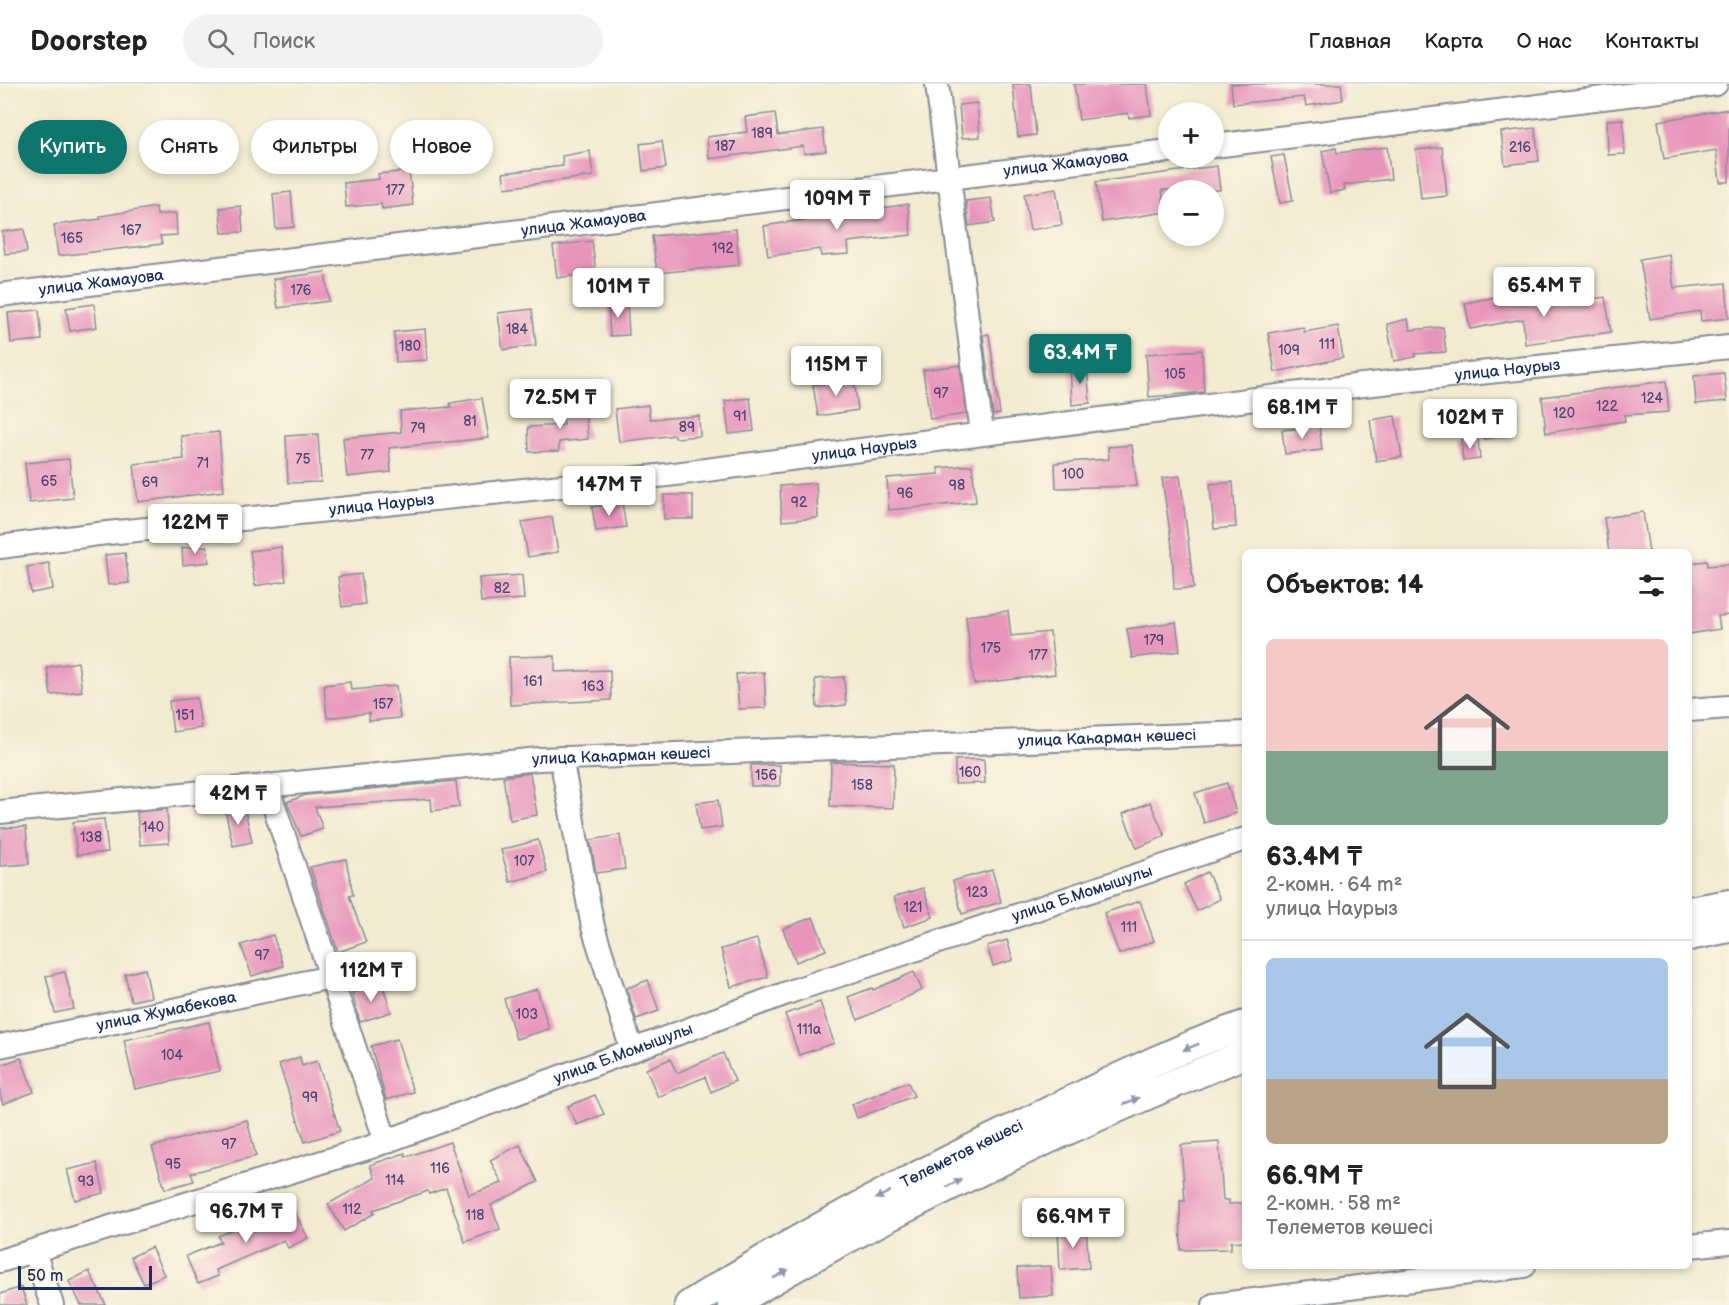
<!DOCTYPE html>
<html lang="ru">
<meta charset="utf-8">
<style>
body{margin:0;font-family:"Balsamiq Sans",sans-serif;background:#f2f2f2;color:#222;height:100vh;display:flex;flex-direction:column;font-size:22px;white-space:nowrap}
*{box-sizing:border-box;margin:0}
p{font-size:20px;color:#767676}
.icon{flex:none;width:33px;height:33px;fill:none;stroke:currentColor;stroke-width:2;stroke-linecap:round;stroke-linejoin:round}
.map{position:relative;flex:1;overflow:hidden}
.details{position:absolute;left:1242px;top:465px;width:450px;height:720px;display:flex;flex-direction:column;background:#fff;border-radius:9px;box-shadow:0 3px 9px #0003}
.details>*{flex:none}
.top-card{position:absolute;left:18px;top:36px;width:570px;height:54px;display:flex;gap:12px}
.controls{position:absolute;left:1158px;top:18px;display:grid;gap:12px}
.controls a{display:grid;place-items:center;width:66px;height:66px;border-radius:50%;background:#fff;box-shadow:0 3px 9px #0003;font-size:30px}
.scale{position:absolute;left:18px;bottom:15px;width:134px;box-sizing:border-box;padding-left:6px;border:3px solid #1b2f5e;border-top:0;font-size:16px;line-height:21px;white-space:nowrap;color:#1b2f5e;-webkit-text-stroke:4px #fcf5e5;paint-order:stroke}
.price{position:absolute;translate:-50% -51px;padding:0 14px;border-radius:6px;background:#fff;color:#222;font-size:20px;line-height:39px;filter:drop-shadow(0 2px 3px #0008)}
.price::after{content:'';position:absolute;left:50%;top:36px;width:18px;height:14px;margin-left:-9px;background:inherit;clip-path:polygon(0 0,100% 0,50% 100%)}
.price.current{background:#0f766e;color:#fff}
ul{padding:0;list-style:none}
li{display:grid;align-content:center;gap:12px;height:318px;padding:0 24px}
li+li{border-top:2px solid #e0e0e0}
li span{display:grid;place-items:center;height:186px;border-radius:9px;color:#555}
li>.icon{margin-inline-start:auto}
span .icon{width:108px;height:108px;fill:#fffc;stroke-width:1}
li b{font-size:26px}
h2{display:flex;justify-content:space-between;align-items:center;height:72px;padding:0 24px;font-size:26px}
.pill{padding:0 21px;border-radius:27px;background:#fff;box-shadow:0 3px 9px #0003;font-size:21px;line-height:54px}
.pill.current{background:#0f766e;color:#fff}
header{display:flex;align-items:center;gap:36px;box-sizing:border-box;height:84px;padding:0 30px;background:#fff;border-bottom:2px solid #e0e0e0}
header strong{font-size:28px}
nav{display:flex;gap:33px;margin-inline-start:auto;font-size:21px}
.search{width:420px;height:54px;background:#f2f2f2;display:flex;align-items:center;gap:15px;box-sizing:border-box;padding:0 21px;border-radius:33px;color:#767676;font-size:22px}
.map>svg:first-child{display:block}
.building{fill:#e895bb}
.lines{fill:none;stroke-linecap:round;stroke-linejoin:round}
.minor-casing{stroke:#868d97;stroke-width:26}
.major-casing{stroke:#868d97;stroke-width:32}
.minor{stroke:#fff;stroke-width:22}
.major{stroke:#fff;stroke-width:28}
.oneway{fill:#8d97ae}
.labels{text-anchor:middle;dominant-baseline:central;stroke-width:4.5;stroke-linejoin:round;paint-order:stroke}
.number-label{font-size:14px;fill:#4e4875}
.street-label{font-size:16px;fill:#1b2f5e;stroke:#fcf5e5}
</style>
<header>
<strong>Doorstep</strong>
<div class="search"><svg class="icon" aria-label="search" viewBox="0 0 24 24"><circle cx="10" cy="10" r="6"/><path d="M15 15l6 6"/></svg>Поиск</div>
<nav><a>Главная</a><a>Карта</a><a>О нас</a><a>Контакты</a></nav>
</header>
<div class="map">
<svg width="1729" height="1221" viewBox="0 0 1729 1221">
<rect width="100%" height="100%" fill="#fcf5e5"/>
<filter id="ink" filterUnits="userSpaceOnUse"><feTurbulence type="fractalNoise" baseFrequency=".0167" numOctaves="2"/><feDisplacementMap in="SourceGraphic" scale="12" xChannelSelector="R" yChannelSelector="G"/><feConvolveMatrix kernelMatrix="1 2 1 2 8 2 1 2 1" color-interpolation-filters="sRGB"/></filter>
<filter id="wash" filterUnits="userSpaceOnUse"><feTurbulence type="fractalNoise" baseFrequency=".008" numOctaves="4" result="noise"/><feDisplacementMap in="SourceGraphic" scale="24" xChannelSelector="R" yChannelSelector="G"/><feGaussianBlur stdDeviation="1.35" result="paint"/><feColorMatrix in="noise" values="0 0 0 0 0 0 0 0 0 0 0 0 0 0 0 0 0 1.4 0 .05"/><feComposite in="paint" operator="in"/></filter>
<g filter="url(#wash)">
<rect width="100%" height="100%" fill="#f2ebd0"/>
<g id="blocks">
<g class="building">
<polygon points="1013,0 1031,0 1036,51 1018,53"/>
<polygon points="1074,0 1147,0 1151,31 1129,34 1128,29 1079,36"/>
<polygon points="1231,0 1341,0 1343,16 1306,22 1304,13 1233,20"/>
<polygon points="977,19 980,53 962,54 959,21"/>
<polygon points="1729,25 1729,98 1720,98 1716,66 1664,75 1658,37"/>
<polygon points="775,29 778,51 823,45 826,67 804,70 803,62 709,75 707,53 747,48 745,33"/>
<polygon points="1623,35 1625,70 1608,71 1607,36"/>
<polygon points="1535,44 1539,77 1505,81 1501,48"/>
<polygon points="662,57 666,84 643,87 640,60"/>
<polygon points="1387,63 1391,95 1344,101 1345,106 1330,109 1322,67 1336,64 1337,69"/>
<polygon points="1442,63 1447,112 1421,115 1416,66"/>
<polygon points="590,67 593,92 505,104 503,89 563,82 562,72"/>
<polygon points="1284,71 1293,117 1280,119 1271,73"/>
<polygon points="1217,82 1220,106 1162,106 1165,128 1102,138 1096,98"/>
<polygon points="409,87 413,121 382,125 381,120 346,123 344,99 379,95 378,90"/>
<polygon points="1056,105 1062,141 1030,146 1024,110"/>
<polygon points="291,108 294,143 276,145 273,110"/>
<polygon points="991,114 995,138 969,142 966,117"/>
<polygon points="908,120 911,151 848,158 849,170 821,172 820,165 768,172 764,142"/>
<polygon points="241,122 243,148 222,149 220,124"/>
<polygon points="156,123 157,131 176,129 177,151 160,152 162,160 58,172 54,141 101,135 100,132"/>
<polygon points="24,145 27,168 5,170 2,148"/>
<polygon points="736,145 739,181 657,189 652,152"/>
<polygon points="592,157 596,189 557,194 553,162"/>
<polygon points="1669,170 1674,204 1726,199 1729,234 1701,237 1700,227 1650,235 1640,175"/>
<polygon points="325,188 329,217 278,224 273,195"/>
<polygon points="1495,213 1496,221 1554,216 1555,221 1605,213 1611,248 1525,260 1523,235 1470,245 1465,219"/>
<polygon points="627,218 629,251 610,252 608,219"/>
<polygon points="94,220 97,243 70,247 66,224"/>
<polygon points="532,225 536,261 503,266 498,229"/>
<polygon points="39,226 42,256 11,259 8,229"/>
<polygon points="1408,235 1410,246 1443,243 1446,268 1415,270 1415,273 1394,277 1387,240"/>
<polygon points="1338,242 1343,274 1275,288 1268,249 1303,243 1304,248"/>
<polygon points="425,245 427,276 396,278 394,248"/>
<polygon points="989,250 1000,330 993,331 983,251"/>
<polygon points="1202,266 1204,308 1149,313 1146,270"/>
<polygon points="960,281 966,330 930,335 923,286"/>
<polygon points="1087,281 1090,319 1072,321 1070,282"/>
<polygon points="1724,289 1727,317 1696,320 1694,292"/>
<polygon points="854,295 858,326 818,332 813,301"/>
<polygon points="1666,297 1669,328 1624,331 1625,337 1546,349 1542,313"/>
<polygon points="482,314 489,354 389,364 391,388 347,393 343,354 401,348 400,327 451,323 450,319"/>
<polygon points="750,314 754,347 729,350 725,317"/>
<polygon points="1508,315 1513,351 1484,355 1479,319"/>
<polygon points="584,319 588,355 559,358 559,367 529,368 528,343 564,341 562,321"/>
<polygon points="648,321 650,335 699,332 700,352 675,354 675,351 619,358 615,325"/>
<polygon points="1395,332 1402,373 1376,377 1370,336"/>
<polygon points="1319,342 1322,366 1285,370 1282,346"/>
<polygon points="219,348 224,407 138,418 134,380 184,375 181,352"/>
<polygon points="318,350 321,398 288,399 286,352"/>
<polygon points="1478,354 1480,375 1463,377 1461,356"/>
<polygon points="1132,361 1137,402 1056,404 1055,379 1109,375 1108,363"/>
<polygon points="69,375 73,414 29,419 25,379"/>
<polygon points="972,381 976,418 889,426 887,394 939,390 938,384"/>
<polygon points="1180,392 1194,504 1174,505 1172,462 1162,394"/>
<polygon points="1233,398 1236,443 1214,445 1210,400"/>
<polygon points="816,399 818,434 782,437 780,402"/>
<rect x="664" y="411" width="29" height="24"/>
<polygon points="622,419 626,443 596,447 592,423"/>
<polygon points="1643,428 1649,468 1609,468 1604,434"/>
<polygon points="552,433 558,468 528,473 522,438"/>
<polygon points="207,462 209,478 183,481 182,464"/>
<polygon points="281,463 286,497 255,502 250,467"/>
<polygon points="125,469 129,499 108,501 105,471"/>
<polygon points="1707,477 1708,482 1729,480 1729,531 1718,532 1720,545 1689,550 1689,479"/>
<polygon points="49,479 53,505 31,509 27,483"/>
<polygon points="361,490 365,520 342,523 338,493"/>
<polygon points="522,491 524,515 481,518 479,494"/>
<polygon points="1008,527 1011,552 1050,548 1055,590 974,600 966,532"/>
<polygon points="1176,538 1180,567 1132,574 1127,545"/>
<polygon points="555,572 555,588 610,586 611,616 510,621 509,573"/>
<polygon points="78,578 82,607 51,611 47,583"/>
<polygon points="764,588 766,624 739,625 736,590"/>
<polygon points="844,593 846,621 817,624 815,595"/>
<polygon points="350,598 351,606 396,602 400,634 369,637 369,629 327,634 324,601"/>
<polygon points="197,614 201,644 173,648 169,617"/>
<polygon points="984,675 985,699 955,700 955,676"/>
<polygon points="831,678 894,680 893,724 830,722"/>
<rect x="751" y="681" width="29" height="21"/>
<polygon points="530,689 537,731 510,736 503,693"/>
<polygon points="456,697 459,723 432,727 431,715 315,723 323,745 301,752 287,718 306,711"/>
<polygon points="1227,699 1236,729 1204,739 1195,709"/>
<polygon points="718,716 722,743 700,746 696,719"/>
<polygon points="1150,718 1165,752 1137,764 1123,730"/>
<polygon points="244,722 252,758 233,762 225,726"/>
<polygon points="167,725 169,759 140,761 137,728"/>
<polygon points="104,735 108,768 77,771 73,738"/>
<polygon points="26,743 29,780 0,782 0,744"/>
<polygon points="620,751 625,785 596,789 590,756"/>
<polygon points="538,756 547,788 510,798 501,766"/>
<polygon points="346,775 353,811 349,812 366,858 338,868 310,783"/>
<polygon points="992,786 1001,818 962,830 953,797"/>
<polygon points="1207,788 1220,815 1197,827 1184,800"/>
<polygon points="923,804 933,833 904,843 894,813"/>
<polygon points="1140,817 1154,857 1119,870 1104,829"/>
<polygon points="813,833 826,866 796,878 783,845"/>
<polygon points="273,851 283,882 252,892 241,861"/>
<polygon points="757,855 768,893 731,903 721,865"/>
<polygon points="1007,856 1013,876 993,882 987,862"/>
<polygon points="145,885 151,913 131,917 125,890"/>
<polygon points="65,888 74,925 55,929 46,892"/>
<polygon points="914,888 922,906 858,936 848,913 872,904 873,906"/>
<polygon points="648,896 659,927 636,935 627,904"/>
<polygon points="382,899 391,928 360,938 352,909"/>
<polygon points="537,905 549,945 516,955 504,915"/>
<polygon points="820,918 834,959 799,971 785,930"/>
<polygon points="209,938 220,987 135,1005 124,956"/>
<polygon points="397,955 413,1008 386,1016 371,962"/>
<polygon points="723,969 735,997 711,1008 705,993 658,1013 646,985 670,975 677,989"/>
<polygon points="300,973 302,982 317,977 340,1047 305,1058 279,980"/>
<polygon points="21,974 34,1008 3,1020 0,1011 0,981"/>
<polygon points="908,998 914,1012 857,1034 852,1020"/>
<polygon points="595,1011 604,1030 577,1041 568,1022"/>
<polygon points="247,1036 256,1072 191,1089 194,1097 165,1105 152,1063"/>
<polygon points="450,1058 469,1111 502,1099 490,1076 520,1061 538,1098 491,1121 500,1145 465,1158 446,1104 429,1110 428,1107 373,1126 375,1129 344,1147 328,1120 375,1094 370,1081 405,1069 406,1073"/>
<polygon points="1219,1058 1223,1116 1229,1116 1229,1120 1245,1119 1245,1157 1231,1158 1231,1165 1181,1166 1180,1117 1185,1117 1181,1061"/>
<polygon points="97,1079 104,1109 75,1116 67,1086"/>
<polygon points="293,1125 308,1154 288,1164 284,1156 216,1186 218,1192 198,1200 186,1172 221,1158 218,1152 252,1137 255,1144"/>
<polygon points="1086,1144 1089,1184 1060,1186 1058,1145"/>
<polygon points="151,1163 164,1191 144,1200 131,1173"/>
<polygon points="1051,1182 1053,1212 1019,1214 1017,1184"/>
<polygon points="89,1187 106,1221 81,1221 69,1197"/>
<polygon points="21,1203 27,1221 0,1221 0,1210"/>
</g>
</g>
</g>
<g filter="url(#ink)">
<use href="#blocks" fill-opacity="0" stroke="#868d97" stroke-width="1.5"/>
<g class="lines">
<defs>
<g id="minor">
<polyline points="937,0 982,349"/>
<polyline points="1214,62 1716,0"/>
<path id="s1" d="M0 211 1168 67"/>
<path id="s2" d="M0 463 98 450 667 391 1363 301 1729 263"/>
<polyline points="1689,626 1729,623"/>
<polyline points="561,674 593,843 632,966"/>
<polyline points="267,701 386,1058"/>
<path id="s3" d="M0 728 539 675 1245 649"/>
<path id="s4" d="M0 962 331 893"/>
<polyline points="1689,1162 1729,1158"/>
<polyline points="34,1167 52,1221"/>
<path id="s5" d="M0 1177 371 1063 795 906 1245 755"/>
<polyline points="1214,1221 1524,1182"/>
</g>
<g id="major">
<polyline points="1689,827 1729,820"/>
<polyline points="1689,852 1729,844"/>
<path id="s6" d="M689 1221C799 1151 915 1091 1033 1035 1102 1002 1172 966 1245 941"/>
<path d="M732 1221C788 1185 847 1154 906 1124 1017 1067 1130 1017 1245 970"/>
</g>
</defs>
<use href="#minor" class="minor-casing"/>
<use href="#major" class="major-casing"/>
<use href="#minor" class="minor"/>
<use href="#major" class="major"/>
</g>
<defs><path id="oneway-solid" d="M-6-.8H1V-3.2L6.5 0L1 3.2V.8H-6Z" transform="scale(1.5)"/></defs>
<g class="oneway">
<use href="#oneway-solid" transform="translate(1191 963) rotate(158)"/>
<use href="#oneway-solid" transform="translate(1131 1017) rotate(-23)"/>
<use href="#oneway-solid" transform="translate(954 1099) rotate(-27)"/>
<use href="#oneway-solid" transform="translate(883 1111) rotate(152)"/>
<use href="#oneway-solid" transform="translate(781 1190) rotate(-29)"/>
</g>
</g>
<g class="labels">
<g class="number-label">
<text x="762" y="49">189</text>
<text x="725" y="62">187</text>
<text x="1520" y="63">216</text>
<text x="395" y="106">177</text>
<text x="131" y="146">167</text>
<text x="72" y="154">165</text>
<text x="723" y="164">192</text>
<text x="301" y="206">176</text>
<text x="517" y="245">184</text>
<text x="1327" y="260">111</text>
<text x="410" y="262">180</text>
<text x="1289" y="266">109</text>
<text x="1175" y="290">105</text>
<text x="941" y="309">97</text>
<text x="1652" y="314">124</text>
<text x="1607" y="322">122</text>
<text x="1564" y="329">120</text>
<text x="740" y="332">91</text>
<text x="470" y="337">81</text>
<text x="687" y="343">89</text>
<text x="418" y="344">79</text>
<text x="367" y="371">77</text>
<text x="303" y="375">75</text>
<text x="203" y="379">71</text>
<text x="1073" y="390">100</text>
<text x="49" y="397">65</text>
<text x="150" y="398">69</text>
<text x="957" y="401">98</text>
<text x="905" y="409">96</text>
<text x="799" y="418">92</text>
<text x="502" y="504">82</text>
<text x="1154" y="556">179</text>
<text x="991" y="564">175</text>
<text x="1038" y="571">177</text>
<text x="533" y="597">161</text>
<text x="593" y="602">163</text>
<text x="383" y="620">157</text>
<text x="185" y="631">151</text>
<text x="970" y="688">160</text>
<text x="766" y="691">156</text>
<text x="862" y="701">158</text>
<text x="153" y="743">140</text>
<text x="91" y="753">138</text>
<text x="524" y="777">107</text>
<text x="977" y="808">123</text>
<text x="913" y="823">121</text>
<text x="1129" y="843">111</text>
<text x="262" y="871">97</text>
<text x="527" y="930">103</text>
<text x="809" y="945">111а</text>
<text x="172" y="971">104</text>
<text x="310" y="1013">99</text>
<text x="229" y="1060">97</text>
<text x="173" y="1080">95</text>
<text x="440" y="1084">116</text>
<text x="395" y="1096">114</text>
<text x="86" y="1097">93</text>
<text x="352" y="1125">112</text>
<text x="475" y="1131">118</text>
</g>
<g class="street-label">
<text stroke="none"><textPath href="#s1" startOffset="1074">улица Жамауова</textPath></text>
<text stroke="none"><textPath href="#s1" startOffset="588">улица Жамауова</textPath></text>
<text stroke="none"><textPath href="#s1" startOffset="102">улица Жамауова</textPath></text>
<text stroke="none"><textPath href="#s2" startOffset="1518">улица Наурыз</textPath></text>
<text stroke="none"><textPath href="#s2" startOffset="870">улица Наурыз</textPath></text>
<text stroke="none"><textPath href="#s2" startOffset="384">улица Наурыз</textPath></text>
<text stroke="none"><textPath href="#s3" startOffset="1110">улица Каһарман көшесі</textPath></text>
<text stroke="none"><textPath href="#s3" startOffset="624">улица Каһарман көшесі</textPath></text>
<text stroke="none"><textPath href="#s5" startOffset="1143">улица Б.Момышулы</textPath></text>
<text stroke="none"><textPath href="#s4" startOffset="170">улица Жумабекова</textPath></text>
<text stroke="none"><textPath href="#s5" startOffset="657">улица Б.Момышулы</textPath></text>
<text stroke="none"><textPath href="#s6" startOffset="312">Төлеметов көшесі</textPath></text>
</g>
</g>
</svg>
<div class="controls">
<a>+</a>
<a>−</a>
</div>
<div class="scale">50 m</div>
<b class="price" style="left:837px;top:147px">109M ₸</b>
<b class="price" style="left:1544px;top:234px">65.4M ₸</b>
<b class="price" style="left:618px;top:235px">101M ₸</b>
<b class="price current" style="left:1080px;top:301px">63.4M ₸</b>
<b class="price" style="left:836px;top:313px">115M ₸</b>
<b class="price" style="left:560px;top:346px">72.5M ₸</b>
<b class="price" style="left:1302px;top:356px">68.1M ₸</b>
<b class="price" style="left:1470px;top:366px">102M ₸</b>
<b class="price" style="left:609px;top:433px">147M ₸</b>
<b class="price" style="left:195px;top:471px">122M ₸</b>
<b class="price" style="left:238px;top:742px">42M ₸</b>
<b class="price" style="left:371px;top:919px">112M ₸</b>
<b class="price" style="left:246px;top:1160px">96.7M ₸</b>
<b class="price" style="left:1073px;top:1165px">66.9M ₸</b>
<div class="top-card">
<a class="pill current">Купить</a>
<a class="pill">Снять</a>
<a class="pill">Фильтры</a>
<a class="pill">Новое</a>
</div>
<section class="details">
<h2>Объектов: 14<svg class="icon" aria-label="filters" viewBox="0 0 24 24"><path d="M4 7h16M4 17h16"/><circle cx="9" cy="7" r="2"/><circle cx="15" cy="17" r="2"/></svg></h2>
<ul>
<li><span style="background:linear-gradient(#f6c9c9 60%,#7fa58c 0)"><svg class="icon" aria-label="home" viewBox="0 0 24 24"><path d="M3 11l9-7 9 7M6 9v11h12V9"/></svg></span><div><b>63.4M ₸</b><p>2-комн. · 64 m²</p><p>улица Наурыз</p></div></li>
<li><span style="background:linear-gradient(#a9c7e8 65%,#b9a48a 0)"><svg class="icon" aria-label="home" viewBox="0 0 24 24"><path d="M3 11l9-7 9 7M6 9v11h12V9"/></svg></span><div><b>66.9M ₸</b><p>2-комн. · 58 m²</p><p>Төлеметов көшесі</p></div></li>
</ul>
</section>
</div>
